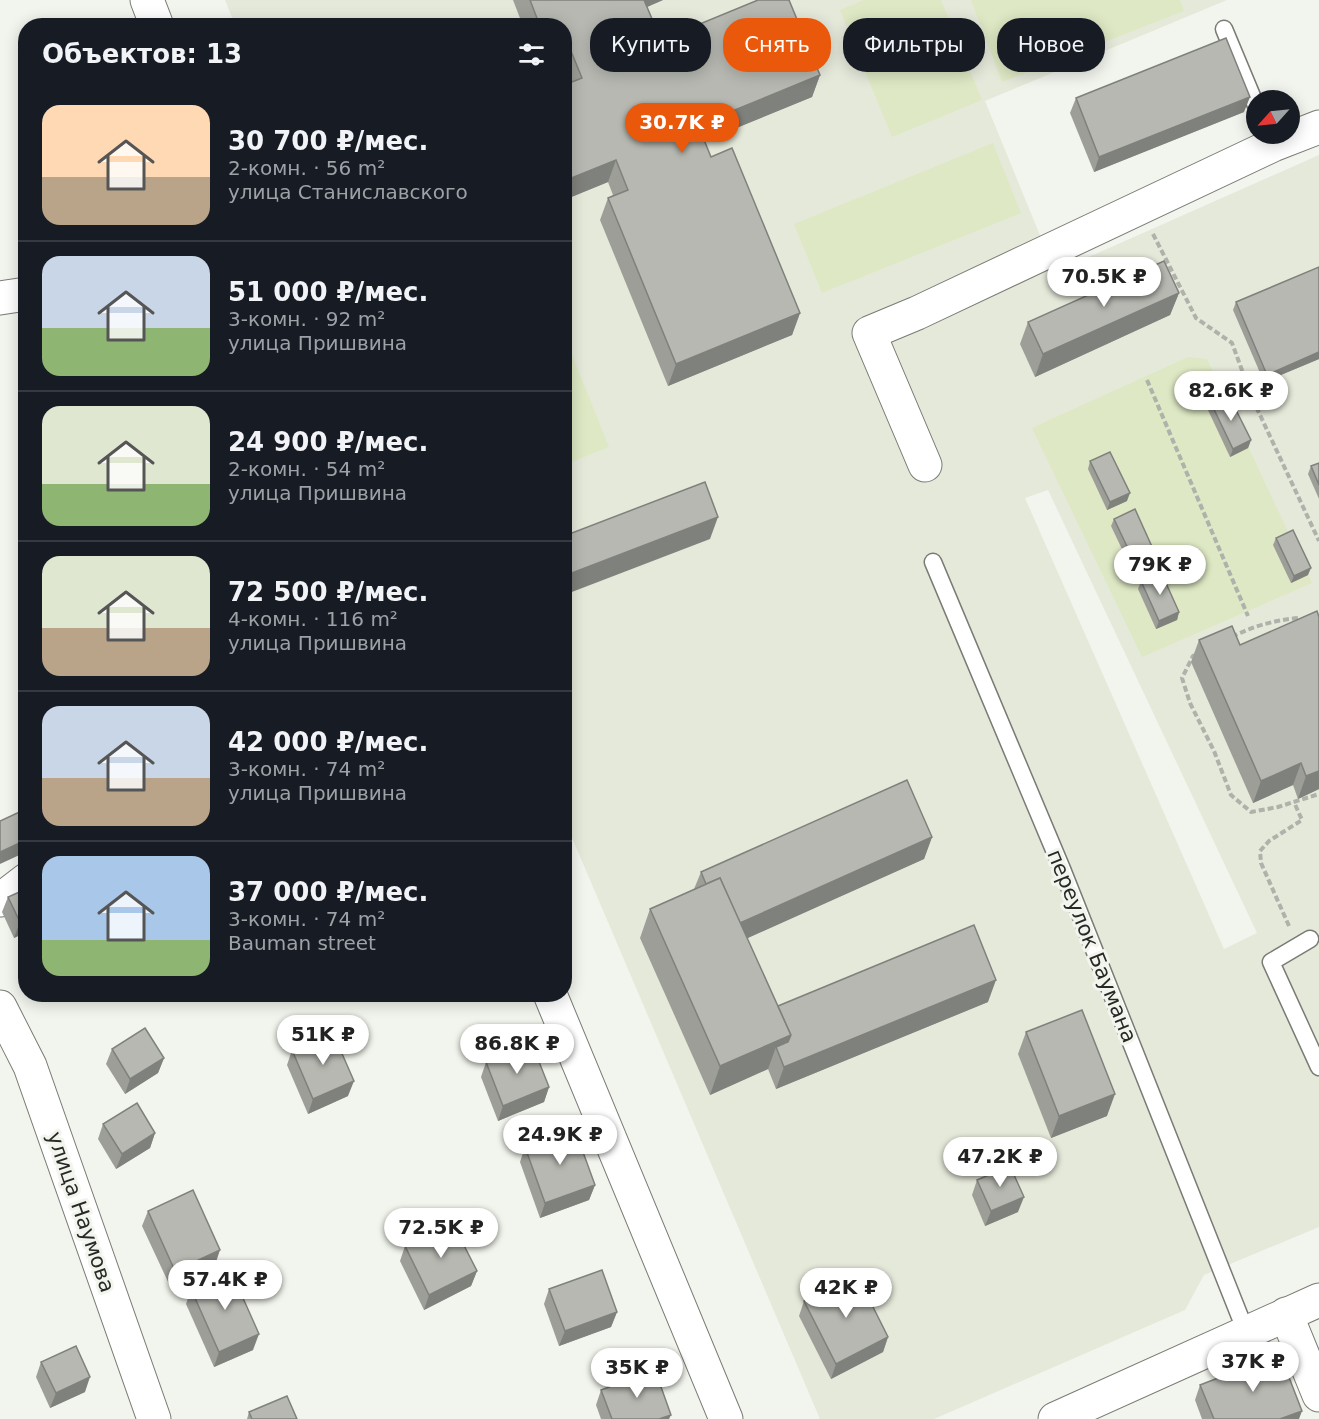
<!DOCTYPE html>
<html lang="ru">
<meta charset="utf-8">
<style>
body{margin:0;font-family:"DejaVu Sans",sans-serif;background:#20242c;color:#f1f3f6;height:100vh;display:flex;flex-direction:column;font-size:22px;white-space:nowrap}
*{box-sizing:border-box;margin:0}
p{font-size:20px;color:#9ea1a6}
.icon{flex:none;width:33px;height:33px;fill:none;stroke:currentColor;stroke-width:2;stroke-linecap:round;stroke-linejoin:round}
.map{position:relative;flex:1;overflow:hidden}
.sheet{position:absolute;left:18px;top:18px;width:554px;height:984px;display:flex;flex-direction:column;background:#171b24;border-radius:24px;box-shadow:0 3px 15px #0003}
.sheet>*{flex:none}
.banner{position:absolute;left:590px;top:18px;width:570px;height:54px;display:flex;gap:12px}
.needle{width:39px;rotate:243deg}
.tools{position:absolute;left:1246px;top:90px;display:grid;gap:12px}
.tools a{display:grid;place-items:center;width:54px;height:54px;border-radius:50%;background:#171b24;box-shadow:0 3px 15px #0003;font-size:30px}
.price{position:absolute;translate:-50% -51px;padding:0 14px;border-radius:21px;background:#fff;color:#222;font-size:20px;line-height:39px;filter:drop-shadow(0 2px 3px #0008)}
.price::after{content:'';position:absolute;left:50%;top:36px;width:18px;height:14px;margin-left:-9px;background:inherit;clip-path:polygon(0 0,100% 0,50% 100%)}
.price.active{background:#ea580c;color:#fff}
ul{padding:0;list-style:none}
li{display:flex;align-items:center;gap:18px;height:150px;padding:0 24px}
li+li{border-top:2px solid #363941}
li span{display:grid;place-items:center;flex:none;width:168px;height:120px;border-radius:18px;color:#555}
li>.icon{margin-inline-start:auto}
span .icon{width:72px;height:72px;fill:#fffc;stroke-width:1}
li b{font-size:26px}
h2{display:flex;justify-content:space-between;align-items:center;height:72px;padding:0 24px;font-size:26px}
.tag{padding:0 21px;border-radius:24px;background:#171b24;box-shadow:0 3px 15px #0003;font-size:21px;line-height:54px}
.tag.active{background:#ea580c;color:#fff}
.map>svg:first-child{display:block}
.built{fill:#e5e9da;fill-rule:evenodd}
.green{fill:#dee8c4}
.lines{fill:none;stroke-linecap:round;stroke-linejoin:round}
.service-casing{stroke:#797b74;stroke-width:19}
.minor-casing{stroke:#797b74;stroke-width:35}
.secondary-casing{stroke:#797b74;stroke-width:35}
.path{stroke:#afb1ab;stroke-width:4;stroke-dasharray:6 3;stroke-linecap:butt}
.service{stroke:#fff;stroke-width:16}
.minor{stroke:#fff;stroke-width:33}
.secondary{stroke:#fff;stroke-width:33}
.wall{fill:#9d9e98}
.shaded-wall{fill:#7f817c}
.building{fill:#b6b8b1;stroke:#7f817c;stroke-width:1.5}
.labels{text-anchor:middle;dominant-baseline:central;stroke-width:6;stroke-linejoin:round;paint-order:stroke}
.street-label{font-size:21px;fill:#282926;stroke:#f2f5ed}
</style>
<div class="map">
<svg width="1319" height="1419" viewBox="0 0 1319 1419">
<rect width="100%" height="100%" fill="#f2f5ed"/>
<path class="built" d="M225 0H1227L985 101 1055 272 1319 155V1227L1204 1275 1185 1310 934 1419H820L564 819V26L235 25ZM1048 490 1257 933 1224 949 1025 498Z"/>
<g class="green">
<polygon points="864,0 941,0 982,100 892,137 840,10"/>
<polygon points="971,0 1180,0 1184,11 1002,82"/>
<polygon points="993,143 1021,213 822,293 794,224"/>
<polygon points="564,335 609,447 564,465"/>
<polygon points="1188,357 1207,359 1312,583 1142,657 1032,428"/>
</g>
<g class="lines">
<defs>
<g id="service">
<polyline points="1224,29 1257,108"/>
<polyline points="933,562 1062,869 1246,1332"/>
<polyline points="1310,939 1271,962 1319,1067"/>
</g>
<g id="minor">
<polyline points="147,0 157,26"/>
<polyline points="0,298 26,294"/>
<polyline points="925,465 869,333 917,313 1273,145 1319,127"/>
<polyline points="0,900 26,880"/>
<polyline points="550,994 726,1419"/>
<polyline points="0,1007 30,1066 154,1419"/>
<polyline points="1286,1314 1319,1395"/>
</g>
<polyline id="secondary" points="1055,1419 1319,1300"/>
</defs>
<use href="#service" class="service-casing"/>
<use href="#minor" class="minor-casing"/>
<use href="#secondary" class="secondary-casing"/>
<g class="path">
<polyline points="1153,234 1196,318 1232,343 1253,400 1319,541"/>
<polyline points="1147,380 1248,616"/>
<path d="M1232 637C1253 626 1275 620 1299 618L1303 622"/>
<polyline points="1196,655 1193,656 1182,678 1190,703 1214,751 1231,795 1251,812 1278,807 1319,794"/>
<polyline points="1289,926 1261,863 1260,851 1269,841 1302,820 1294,802"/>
</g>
<use href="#service" class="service"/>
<use href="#minor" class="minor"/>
<use href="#secondary" class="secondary"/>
</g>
<g class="wall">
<polygon points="513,0 663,0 647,7 661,40 820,75 812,97 704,141 711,157 800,313 792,335 668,386 600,220 608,198 613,195 608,182 564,200 564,85 567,84 564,76 564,26 523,26"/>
<polygon points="1076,98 1244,112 1094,172 1070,113"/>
<polygon points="1319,267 1319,359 1264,382 1233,310 1236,302"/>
<polygon points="1179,293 1170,315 1035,377 1020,344 1028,322"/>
<polygon points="1211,403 1251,440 1248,448 1230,457 1208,410"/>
<polygon points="1090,461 1127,501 1107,510 1088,469"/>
<polygon points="1319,463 1319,499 1308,474 1311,466"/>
<polygon points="1114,519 1153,549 1150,557 1130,566 1111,526"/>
<polygon points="1276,538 1308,575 1291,583 1273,545"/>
<polygon points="1141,581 1179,612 1177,620 1156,629 1138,589"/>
<polygon points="1199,640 1240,645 1319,789 1298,799 1293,785 1253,803 1191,662"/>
<polygon points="932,837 924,859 747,938 778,1006 988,1002 776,1089 768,1069 710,1095 640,938 650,909 694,889 701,872"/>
<polygon points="26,889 26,932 14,938 2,912 8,897"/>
<polygon points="1026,1032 1107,1116 1051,1138 1018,1054"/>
<polygon points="112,1049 164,1058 158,1073 125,1094 106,1064"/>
<polygon points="292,1050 348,1096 308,1114 287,1065"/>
<polygon points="486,1062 549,1087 544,1102 498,1121 481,1077"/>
<polygon points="103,1124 155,1133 150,1148 116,1169 98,1139"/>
<polygon points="525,1147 595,1185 589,1200 540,1218 520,1162"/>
<polygon points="977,1180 1018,1212 985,1226 972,1195"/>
<polygon points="148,1211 215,1265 170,1286 142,1226"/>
<polygon points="405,1246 477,1271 471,1286 424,1310 400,1261"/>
<polygon points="191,1289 253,1350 214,1367 186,1304"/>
<polygon points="549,1289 617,1312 611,1327 559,1346 544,1304"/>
<polygon points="804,1301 888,1337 883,1352 831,1379 799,1316"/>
<polygon points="41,1362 85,1392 50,1408 36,1377"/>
<polygon points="1200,1385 1299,1419 1202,1419 1195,1400"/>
<polygon points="601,1390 669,1419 601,1419 596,1405"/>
<polygon points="249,1412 297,1419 247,1419"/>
</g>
<g class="shaded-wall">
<polygon points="638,0 663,0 633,13"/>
<polygon points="820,75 812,97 690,147 698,125"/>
<polygon points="1250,97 1244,112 1094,172 1099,157"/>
<polygon points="616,160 608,182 564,200 564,181"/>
<polygon points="1179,293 1170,315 1035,377 1043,354"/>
<polygon points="800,313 792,335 668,386 676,364"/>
<polygon points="1319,352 1319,359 1264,382 1267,375"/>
<polygon points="1251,440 1248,448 1230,457 1233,449"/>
<polygon points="1130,493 1127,501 1107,510 1110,502"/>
<polygon points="718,517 710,539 564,595 564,576"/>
<polygon points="1153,549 1150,557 1130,566 1133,559"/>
<polygon points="1311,568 1308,575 1291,583 1294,576"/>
<polygon points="1179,612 1177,620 1156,629 1159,621"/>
<polygon points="1301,763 1293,785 1253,803 1261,781"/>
<polygon points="1319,771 1319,789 1298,799 1306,776"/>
<polygon points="932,837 924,859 728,947 736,925"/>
<polygon points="26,840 26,852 0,864 0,852"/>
<polygon points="26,920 26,932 14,938 20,922"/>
<polygon points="996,980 988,1002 776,1089 784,1067"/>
<polygon points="791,1035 782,1060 776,1047 768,1069 710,1095 720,1066"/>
<polygon points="164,1058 158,1073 125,1094 130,1079"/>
<polygon points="354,1081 348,1096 308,1114 313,1099"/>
<polygon points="549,1087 544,1102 498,1121 503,1106"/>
<polygon points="1115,1094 1107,1116 1051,1138 1059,1116"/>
<polygon points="155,1133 150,1148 116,1169 122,1154"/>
<polygon points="595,1185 589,1200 540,1218 545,1203"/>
<polygon points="1024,1197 1018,1212 985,1226 991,1211"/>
<polygon points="220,1250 215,1265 170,1286 175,1271"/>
<polygon points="477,1271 471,1286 424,1310 429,1295"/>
<polygon points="617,1312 611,1327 559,1346 565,1331"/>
<polygon points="259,1334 253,1350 214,1367 219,1352"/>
<polygon points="888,1337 883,1352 831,1379 836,1364"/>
<polygon points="90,1377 85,1392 50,1408 56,1393"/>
<polygon points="1302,1411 1299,1419 1280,1419"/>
<polygon points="671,1415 669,1419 659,1419"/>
</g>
<g class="building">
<polygon points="530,0 644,0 661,40 758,0 789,0 820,75 698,125 711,157 732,148 800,313 676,364 608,198 628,190 616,160 564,181 564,85 582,78 564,34 564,26 540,26"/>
<polygon points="1226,38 1250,97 1099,157 1076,98"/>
<polygon points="1164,261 1179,293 1043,354 1028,322"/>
<polygon points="1319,267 1319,352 1267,375 1236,302"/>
<polygon points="1228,394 1251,440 1233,449 1211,403"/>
<polygon points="1110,452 1130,493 1110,502 1090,461"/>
<polygon points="1319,463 1319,485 1311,466"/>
<polygon points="705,482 718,517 564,576 564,536"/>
<polygon points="1135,509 1153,549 1133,559 1114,519"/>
<polygon points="1293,530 1311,568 1294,576 1276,538"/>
<polygon points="1161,572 1179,612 1159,621 1141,581"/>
<polygon points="1317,611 1319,617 1319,771 1306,776 1301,763 1261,781 1199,640 1232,626 1240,645"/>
<polygon points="907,780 932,837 740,923 720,878 706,884 701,872"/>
<polygon points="26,809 26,840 0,852 0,821"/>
<polygon points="720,878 791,1035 720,1066 650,909"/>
<polygon points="26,889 26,920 20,922 8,897"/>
<polygon points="974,925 996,980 784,1067 776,1047 788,1042 791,1035 778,1006"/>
<polygon points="1082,1010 1115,1094 1059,1116 1026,1032"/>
<polygon points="145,1028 164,1058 130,1079 112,1049"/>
<polygon points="333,1033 354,1081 313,1099 292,1050"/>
<polygon points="532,1044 549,1087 503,1106 486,1062"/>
<polygon points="137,1103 155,1133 122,1154 103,1124"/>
<polygon points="575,1130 595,1185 545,1203 525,1147"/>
<polygon points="1010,1166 1024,1197 991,1211 977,1180"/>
<polygon points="193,1190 220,1250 175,1271 148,1211"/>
<polygon points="452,1222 477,1271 429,1295 405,1246"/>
<polygon points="602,1270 617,1312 565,1331 549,1289"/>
<polygon points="231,1271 259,1334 219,1352 191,1289"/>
<polygon points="857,1275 888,1337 836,1364 804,1301"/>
<polygon points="76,1346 90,1377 56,1393 41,1362"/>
<polygon points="1280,1354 1302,1411 1280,1419 1214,1419 1200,1385"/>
<polygon points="655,1370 671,1415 659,1419 612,1419 601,1390"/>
<polygon points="287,1396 297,1419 252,1419 249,1412"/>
</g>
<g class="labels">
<g class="street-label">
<text transform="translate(1092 946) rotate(68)">переулок Баумана</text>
<text transform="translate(81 1212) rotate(71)">улица Наумова</text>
</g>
</g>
</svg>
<div class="tools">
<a><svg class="needle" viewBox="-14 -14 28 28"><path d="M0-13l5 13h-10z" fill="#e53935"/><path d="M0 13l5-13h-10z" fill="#9ea1a6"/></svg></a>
</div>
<b class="price active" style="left:682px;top:154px">30.7K ₽</b>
<b class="price" style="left:1104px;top:308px">70.5K ₽</b>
<b class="price" style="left:1231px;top:422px">82.6K ₽</b>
<b class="price" style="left:1160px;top:596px">79K ₽</b>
<b class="price" style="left:323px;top:1066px">51K ₽</b>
<b class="price" style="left:517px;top:1075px">86.8K ₽</b>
<b class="price" style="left:560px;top:1166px">24.9K ₽</b>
<b class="price" style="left:1000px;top:1188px">47.2K ₽</b>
<b class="price" style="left:441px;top:1259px">72.5K ₽</b>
<b class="price" style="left:225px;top:1311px">57.4K ₽</b>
<b class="price" style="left:846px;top:1319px">42K ₽</b>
<b class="price" style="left:1253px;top:1393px">37K ₽</b>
<b class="price" style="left:637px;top:1399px">35K ₽</b>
<div class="banner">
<a class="tag">Купить</a>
<a class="tag active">Снять</a>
<a class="tag">Фильтры</a>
<a class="tag">Новое</a>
</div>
<section class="sheet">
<h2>Объектов: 13<svg class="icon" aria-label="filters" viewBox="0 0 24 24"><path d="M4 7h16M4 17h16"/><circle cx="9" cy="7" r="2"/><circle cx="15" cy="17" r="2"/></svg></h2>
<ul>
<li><span style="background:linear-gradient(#ffd9b3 60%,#b9a48a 0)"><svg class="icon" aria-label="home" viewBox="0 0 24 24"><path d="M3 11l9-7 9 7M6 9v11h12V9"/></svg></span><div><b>30 700 ₽/мес.</b><p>2-комн. · 56 m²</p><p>улица Станиславского</p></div></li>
<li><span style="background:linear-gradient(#c9d6e8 60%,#8fb573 0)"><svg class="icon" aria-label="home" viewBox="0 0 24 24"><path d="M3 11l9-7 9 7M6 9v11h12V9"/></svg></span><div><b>51 000 ₽/мес.</b><p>3-комн. · 92 m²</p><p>улица Пришвина</p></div></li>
<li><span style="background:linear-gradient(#dfe7d0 65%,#8fb573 0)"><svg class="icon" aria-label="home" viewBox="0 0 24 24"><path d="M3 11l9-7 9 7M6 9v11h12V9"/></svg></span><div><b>24 900 ₽/мес.</b><p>2-комн. · 54 m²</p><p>улица Пришвина</p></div></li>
<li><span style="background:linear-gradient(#dfe7d0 60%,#b9a48a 0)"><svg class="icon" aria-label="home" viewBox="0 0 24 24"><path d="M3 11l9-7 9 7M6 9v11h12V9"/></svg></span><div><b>72 500 ₽/мес.</b><p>4-комн. · 116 m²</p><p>улица Пришвина</p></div></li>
<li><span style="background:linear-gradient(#c9d6e8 60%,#b9a48a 0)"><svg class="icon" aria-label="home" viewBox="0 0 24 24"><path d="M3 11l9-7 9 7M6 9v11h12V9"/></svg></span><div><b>42 000 ₽/мес.</b><p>3-комн. · 74 m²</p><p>улица Пришвина</p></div></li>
<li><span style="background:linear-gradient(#a9c7e8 70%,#8fb573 0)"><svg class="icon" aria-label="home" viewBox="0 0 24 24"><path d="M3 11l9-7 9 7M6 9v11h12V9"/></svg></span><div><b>37 000 ₽/мес.</b><p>3-комн. · 74 m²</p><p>Bauman street</p></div></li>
</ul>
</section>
</div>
